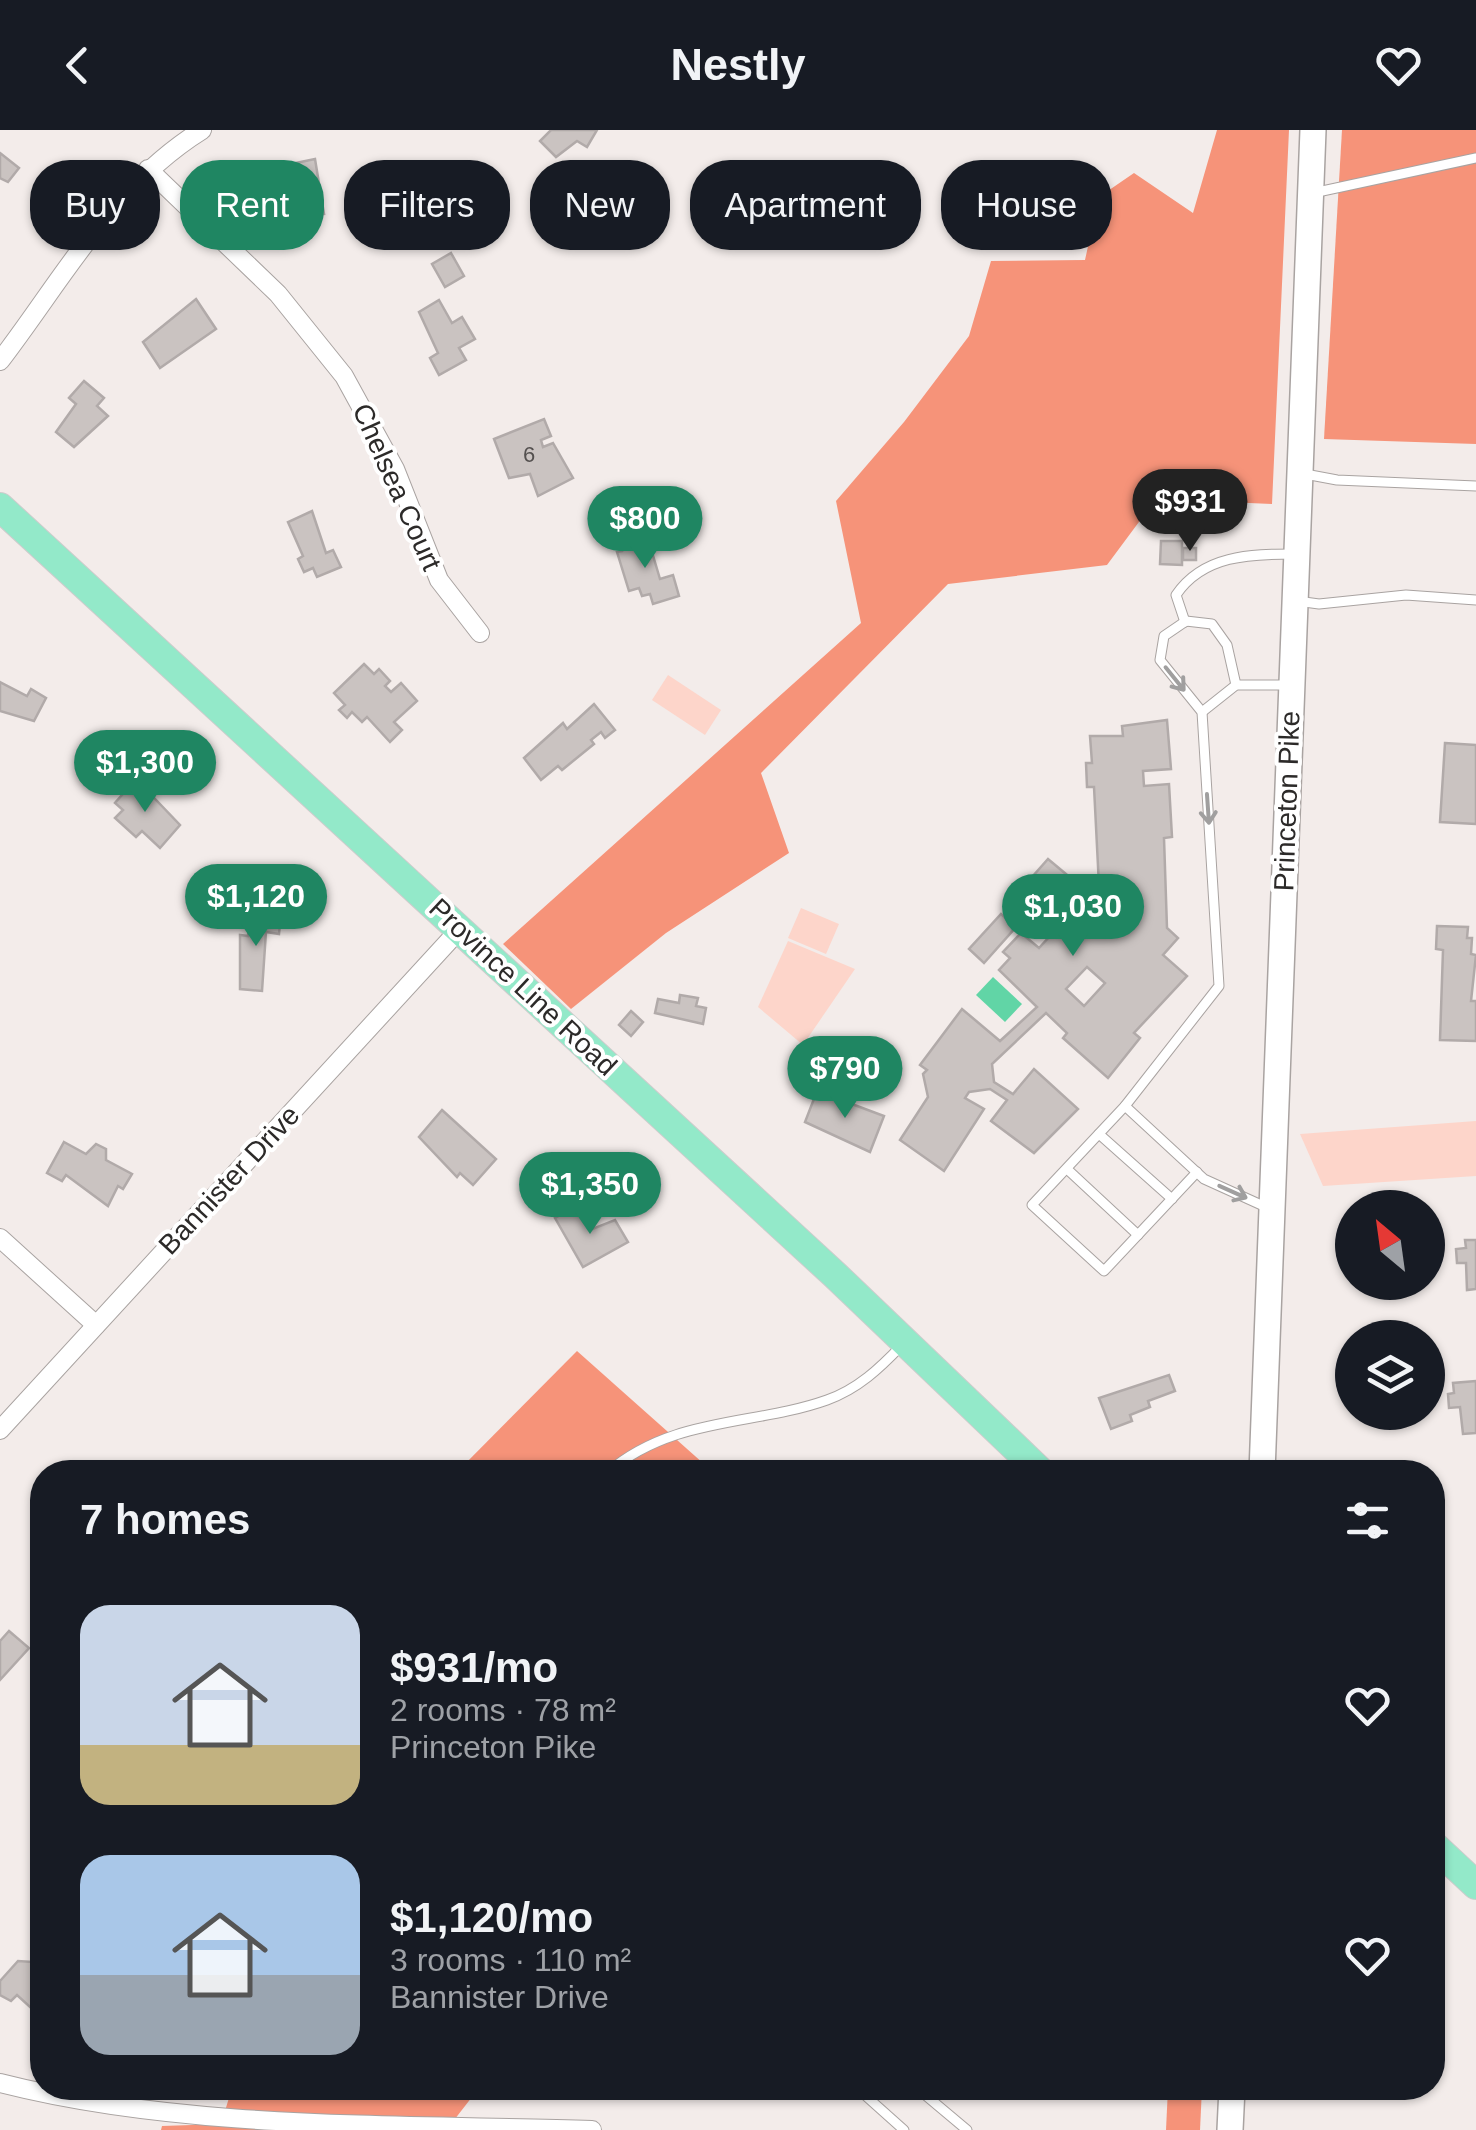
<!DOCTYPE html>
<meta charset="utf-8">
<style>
body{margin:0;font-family:Helvetica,sans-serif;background:#242831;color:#f1f3f6;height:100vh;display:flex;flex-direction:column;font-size:38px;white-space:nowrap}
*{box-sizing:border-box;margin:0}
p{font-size:32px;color:#9ea1a6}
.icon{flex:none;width:55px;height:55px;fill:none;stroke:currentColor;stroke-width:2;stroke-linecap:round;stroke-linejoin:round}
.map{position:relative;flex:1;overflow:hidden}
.sheet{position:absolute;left:30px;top:1330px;width:1415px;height:640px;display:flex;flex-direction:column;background:#171b24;border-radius:40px;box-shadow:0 2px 8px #0004}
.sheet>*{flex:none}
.top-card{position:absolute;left:30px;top:30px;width:1418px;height:90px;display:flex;gap:20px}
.needle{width:65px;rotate:331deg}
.tools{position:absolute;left:1335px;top:1060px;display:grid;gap:20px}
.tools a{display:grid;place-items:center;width:110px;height:110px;border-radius:50%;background:#171b24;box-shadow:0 2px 8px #0004;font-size:50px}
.price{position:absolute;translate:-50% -85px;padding:0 22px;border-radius:35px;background:#1f8662;color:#fff;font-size:32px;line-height:65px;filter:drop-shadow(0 2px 5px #0008)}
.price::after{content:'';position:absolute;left:50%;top:60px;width:30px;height:22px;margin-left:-15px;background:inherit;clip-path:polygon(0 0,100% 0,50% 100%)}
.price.on{background:#222;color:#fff}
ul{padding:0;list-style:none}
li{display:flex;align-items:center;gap:30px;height:250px;padding:0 50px}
li span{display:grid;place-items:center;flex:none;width:280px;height:200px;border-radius:30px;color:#555}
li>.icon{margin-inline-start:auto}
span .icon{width:120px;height:120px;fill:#fffc;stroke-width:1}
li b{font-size:42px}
h2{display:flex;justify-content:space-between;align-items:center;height:120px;padding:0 50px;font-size:42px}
.tag{padding:0 35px;border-radius:40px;background:#171b24;box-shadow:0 2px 8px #0004;font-size:35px;line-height:90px}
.tag.on{background:#1f8662;color:#fff}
header{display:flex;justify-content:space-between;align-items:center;height:130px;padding:0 50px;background:#171b24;font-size:45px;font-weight:700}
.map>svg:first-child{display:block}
.green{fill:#fdd5ca}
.forest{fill:#f69379}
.water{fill:#61d5a6}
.building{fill:#cac3c1;stroke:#b1aaa9;stroke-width:2.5;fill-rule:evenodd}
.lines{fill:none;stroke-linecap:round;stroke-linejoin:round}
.lane-casing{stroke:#a9a3a1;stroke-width:11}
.street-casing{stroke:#a9a3a1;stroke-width:20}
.secondary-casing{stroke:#a9a3a1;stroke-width:28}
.primary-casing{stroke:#ccc;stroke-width:30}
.lane{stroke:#fff;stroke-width:9}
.street{stroke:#fff;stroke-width:18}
.secondary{stroke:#fff;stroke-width:25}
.primary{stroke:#93e9c9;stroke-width:28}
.oneway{stroke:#a09f9f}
.labels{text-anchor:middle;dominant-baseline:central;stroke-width:8;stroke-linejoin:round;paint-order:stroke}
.number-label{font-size:22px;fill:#54504f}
.street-label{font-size:28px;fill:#2c2a29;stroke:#fff}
</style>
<header><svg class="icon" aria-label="back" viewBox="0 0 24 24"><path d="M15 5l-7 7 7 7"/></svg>Nestly<svg class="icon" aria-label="heart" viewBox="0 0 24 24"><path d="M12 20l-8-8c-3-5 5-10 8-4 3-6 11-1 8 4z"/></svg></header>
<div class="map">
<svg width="1476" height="2000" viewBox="0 0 1476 2000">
<rect width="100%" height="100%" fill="#f3ecea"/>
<g class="green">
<polygon points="668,545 721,580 705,605 652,570"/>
<polygon points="801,778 839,794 826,824 788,808"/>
<polygon points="788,811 855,839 803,915 758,877"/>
<polygon points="1476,991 1476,1046 1323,1056 1300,1004"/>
</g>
<g class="forest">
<polygon points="1217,0 1289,0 1272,374 1156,369 1107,435 948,454 761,643 789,723 666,803 571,879 503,814 861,493 836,371 904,292 969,206 991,131 1085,130 1099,67 1134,43 1193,83"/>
<polygon points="1342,0 1476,0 1476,314 1324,309"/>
<polygon points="577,1221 713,1342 457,1342"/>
<polygon points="232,1958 479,1958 451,1994 346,2000 161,2000 162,1996 221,1994"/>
<polygon points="1168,1958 1202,1958 1200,2000 1166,2000"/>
</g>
<polygon class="water" points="993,847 1022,874 1005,892 976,865"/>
<g class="building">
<polygon points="551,0 597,0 587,17 577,11 556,27 540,11"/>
<polygon points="0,23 19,38 8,52 0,48"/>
<polygon points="315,29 324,84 295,89 286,35"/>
<polygon points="451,123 464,146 445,157 432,134"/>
<polygon points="196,169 216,199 160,238 143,212"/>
<polygon points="439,170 452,193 462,187 475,209 459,218 466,230 439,245 430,228 438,223 419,182"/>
<polygon points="84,251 104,268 97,276 108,286 74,317 56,302 76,274 69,268"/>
<polygon points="544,289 551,306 541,310 543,317 553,313 573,348 538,366 530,344 509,348 494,309"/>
<polygon points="312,381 326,423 333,420 341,437 317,447 313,438 304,442 298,429 303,426 288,392"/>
<polygon points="637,405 640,415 649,412 660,449 673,445 679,466 653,474 650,464 642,466 639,458 629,461 617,422 622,421 619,411"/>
<polygon points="1161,411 1182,411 1182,435 1160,434"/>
<rect x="1183" y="418" width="13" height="12"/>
<polygon points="364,534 374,544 379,539 390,551 385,556 391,562 401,553 417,571 394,592 402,600 390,612 367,587 362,592 352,582 347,588 339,580 345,575 334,563"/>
<polygon points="0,552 27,566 31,559 46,568 34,591 0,581"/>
<polygon points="594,574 615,600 605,608 601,602 591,610 594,614 562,640 558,636 541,650 524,628 563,593 567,599"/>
<path d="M1167 590 1171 639 1143 641 1144 656 1169 654 1172 707 1164 708 1167 798 1178 808 1163 825 1187 846 1134 903 1140 908 1108 948 1063 908 1067 903 1046 883 992 934 994 952 1013 964 1034 939 1078 979 1034 1023 991 991 1007 970 990 959 969 962 965 968 984 979 944 1041 900 1010 928 967 923 944 927 940 920 935 962 879 1000 911 1037 877 999 840 1010 828 1003 822 1021 803 1039 818 1049 807 1010 772 1048 729 1090 764 1099 756 1094 657H1087L1086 633H1092L1090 606H1123L1122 596ZM1087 837 1105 853 1084 876 1066 859Z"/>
<polygon points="1445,613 1476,615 1476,694 1440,692"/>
<polygon points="136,649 180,695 160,718 142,701 136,707 115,688 123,680 115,673"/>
<polygon points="250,781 281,783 279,804 266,802 262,861 240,859 240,805 248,806"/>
<polygon points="1001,784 1016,797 984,833 969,819"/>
<polygon points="1437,796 1468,797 1467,808 1472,808 1471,824 1476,825 1471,871 1476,871 1476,911 1440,910 1443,820 1436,819"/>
<polygon points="680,865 698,868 696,876 706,878 703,894 655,883 658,869 679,873"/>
<polygon points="631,881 643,892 631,906 619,895"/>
<polygon points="817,961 884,986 870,1022 805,992"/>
<polygon points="442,980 496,1029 473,1055 460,1043 457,1047 419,1007"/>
<polygon points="64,1012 86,1024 96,1014 106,1019 106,1030 132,1044 123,1059 118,1056 108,1076 66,1045 62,1051 47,1043"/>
<polygon points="576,1076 590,1100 615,1090 628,1112 583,1137 555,1088"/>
<polygon points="1465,1110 1476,1110 1476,1159 1467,1160 1466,1133 1457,1133 1456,1119 1466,1118"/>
<polygon points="1169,1245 1175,1261 1148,1271 1150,1277 1130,1285 1132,1291 1111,1299 1099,1268"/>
<polygon points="1476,1251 1476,1303 1463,1304 1460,1277 1449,1278 1448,1264 1454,1263 1453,1253"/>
<polygon points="9,1501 29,1518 0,1550 0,1511"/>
<polygon points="42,1823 42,1888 17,1865 11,1871 0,1865 0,1851 18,1831 33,1832"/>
</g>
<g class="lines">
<defs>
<g id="lane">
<polyline points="1313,63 1476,28"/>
<polyline points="1305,344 1337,350 1476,356"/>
<polyline points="1297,471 1319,474 1406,465 1476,470"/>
<path d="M1185 492 1176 465C1203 425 1250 424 1295 424"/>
<polyline points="1202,582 1236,555 1288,555"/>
<polyline points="1125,976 1204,1049 1268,1078"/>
<polyline points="1099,1004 1172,1069"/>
<polyline points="1067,1039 1138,1105"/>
<polyline points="1197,1042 1104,1141 1032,1075 1125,976 1219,856 1202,582 1160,530 1164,506 1186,491 1212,494 1227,515 1236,555"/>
<path d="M608 1342C674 1286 754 1296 827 1270 858 1259 880 1238 902 1215"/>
<polyline points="857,1958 904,2000"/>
<polyline points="917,1958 967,2000"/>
</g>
<g id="street">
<polyline points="148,39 278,164 344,246 395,339 439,450 480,503"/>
<path d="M0 231C63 149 112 56 202 0"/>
<polyline points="0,1108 96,1195"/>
<polyline points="0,1300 459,800"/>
<path d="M0 1953C183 2000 399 1994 592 2000"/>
</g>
<g id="secondary">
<polyline points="1262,1342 1313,0"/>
<polyline points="1230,2000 1232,1958"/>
</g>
<g id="primary">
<polyline points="0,377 835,1145 1041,1342"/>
<polyline points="1432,1714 1476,1755"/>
</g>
</defs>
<use href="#lane" class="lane-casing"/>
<use href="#street" class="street-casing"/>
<use href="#secondary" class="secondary-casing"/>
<use href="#primary" class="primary-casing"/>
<use href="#lane" class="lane"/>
<use href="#street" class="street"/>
<use href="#secondary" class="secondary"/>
<use href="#primary" class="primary"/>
</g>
<defs><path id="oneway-shaft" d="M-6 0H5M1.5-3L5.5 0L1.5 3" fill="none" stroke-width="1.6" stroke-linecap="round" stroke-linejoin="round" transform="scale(2.5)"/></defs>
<g class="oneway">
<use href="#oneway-shaft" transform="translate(1175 549) rotate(51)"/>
<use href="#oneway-shaft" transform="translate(1208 679) rotate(86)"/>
<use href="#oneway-shaft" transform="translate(1233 1062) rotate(24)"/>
</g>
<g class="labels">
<g class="number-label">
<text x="529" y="324">6</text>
</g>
<g class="street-label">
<text transform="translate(397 357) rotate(66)">Chelsea Court</text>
<text transform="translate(1287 671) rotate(-88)">Princeton Pike</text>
<text transform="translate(523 857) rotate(43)">Province Line Road</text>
<text transform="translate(229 1050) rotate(-47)">Bannister Drive</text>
</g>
</g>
</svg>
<div class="tools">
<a><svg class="needle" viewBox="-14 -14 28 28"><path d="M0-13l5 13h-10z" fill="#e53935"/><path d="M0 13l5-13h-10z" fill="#9ea1a6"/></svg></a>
<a><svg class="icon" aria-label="layers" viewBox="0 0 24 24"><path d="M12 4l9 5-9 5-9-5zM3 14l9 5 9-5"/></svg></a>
</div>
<b class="price on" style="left:1190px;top:424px">$931</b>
<b class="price" style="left:645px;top:441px">$800</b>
<b class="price" style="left:145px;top:685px">$1,300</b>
<b class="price" style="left:256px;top:819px">$1,120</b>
<b class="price" style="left:1073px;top:829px">$1,030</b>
<b class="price" style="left:845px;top:991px">$790</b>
<b class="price" style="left:590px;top:1107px">$1,350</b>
<div class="top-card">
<a class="tag">Buy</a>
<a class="tag on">Rent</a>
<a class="tag">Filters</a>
<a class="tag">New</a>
<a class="tag">Apartment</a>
<a class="tag">House</a>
</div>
<section class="sheet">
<h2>7 homes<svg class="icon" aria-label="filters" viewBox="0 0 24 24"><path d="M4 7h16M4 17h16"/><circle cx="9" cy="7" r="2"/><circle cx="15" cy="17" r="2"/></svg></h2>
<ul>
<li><span style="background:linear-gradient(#c9d6e8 70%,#c2b280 0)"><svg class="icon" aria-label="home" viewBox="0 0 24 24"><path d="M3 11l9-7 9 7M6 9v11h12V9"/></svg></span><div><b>$931/mo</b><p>2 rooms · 78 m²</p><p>Princeton Pike</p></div><svg class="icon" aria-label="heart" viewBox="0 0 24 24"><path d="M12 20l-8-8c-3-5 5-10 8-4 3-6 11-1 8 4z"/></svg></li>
<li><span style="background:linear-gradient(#a9c7e8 60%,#9aa5b1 0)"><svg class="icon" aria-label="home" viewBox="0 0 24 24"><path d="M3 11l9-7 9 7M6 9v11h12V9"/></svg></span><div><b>$1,120/mo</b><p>3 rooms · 110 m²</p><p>Bannister Drive</p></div><svg class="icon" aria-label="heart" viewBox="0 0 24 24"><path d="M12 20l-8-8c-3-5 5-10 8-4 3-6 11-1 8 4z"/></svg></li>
</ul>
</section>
</div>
